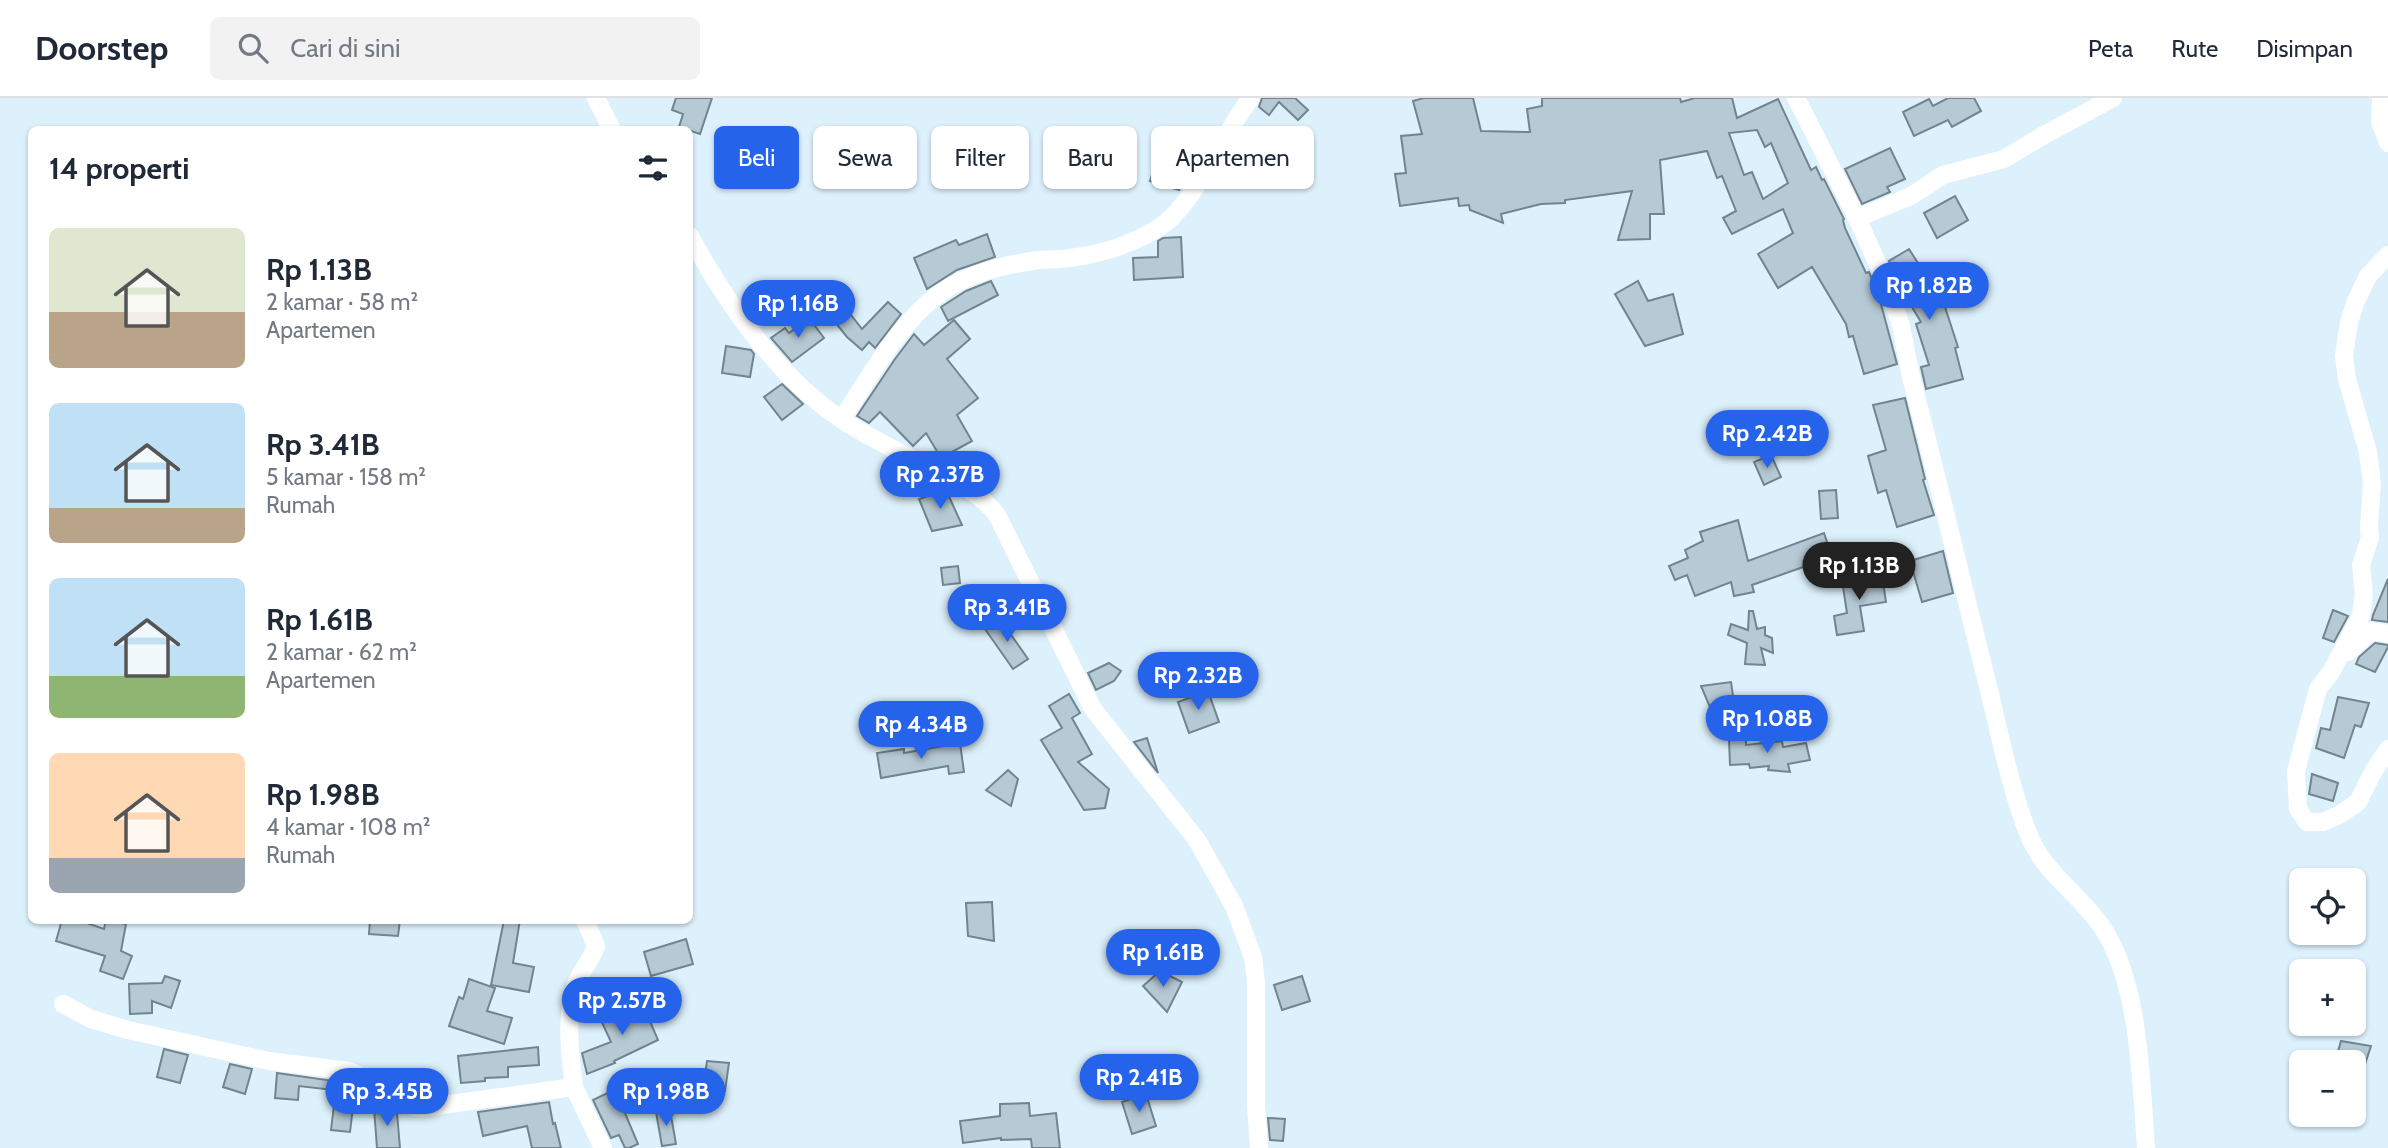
<!DOCTYPE html>
<html lang="id">
<meta charset="utf-8">
<style>
body{margin:0;font-family:Cabin,sans-serif;background:#f2f2f3;color:#1f2937;height:100vh;display:flex;flex-direction:column;font-size:26px;white-space:nowrap}
*{box-sizing:border-box;margin:0}
p{font-size:23px;color:#747a83}
.icon{flex:none;width:38px;height:38px;fill:none;stroke:currentColor;stroke-width:2;stroke-linecap:round;stroke-linejoin:round}
.map{position:relative;flex:1;overflow:hidden}
.sheet{position:absolute;left:28px;top:28px;width:665px;height:798px;display:flex;flex-direction:column;background:#fff;border-radius:10px;box-shadow:0 2px 5px #0004}
.sheet>*{flex:none}
.hud{position:absolute;left:714px;top:28px;width:665px;height:63px;display:flex;gap:14px}
.tools{position:absolute;left:2289px;top:770px;display:grid;gap:14px}
.tools a{display:grid;place-items:center;width:77px;height:77px;border-radius:10px;background:#fff;box-shadow:0 2px 5px #0004;font-size:35px}
.price{position:absolute;translate:-50% -60px;padding:0 16px;border-radius:24px;background:#2563eb;color:#fff;font-size:23px;line-height:46px;filter:drop-shadow(0 2px 4px #0008)}
.price::after{content:'';position:absolute;left:50%;top:42px;width:21px;height:16px;margin-left:-10px;background:inherit;clip-path:polygon(0 0,100% 0,50% 100%)}
.price.active{background:#222;color:#fff}
ul{padding:0;list-style:none}
li{display:flex;align-items:center;gap:21px;height:175px;padding:0 21px}
li span{display:grid;place-items:center;flex:none;width:196px;height:140px;border-radius:10px;color:#555}
li>.icon{margin-inline-start:auto}
span .icon{width:84px;height:84px;fill:#fffc;stroke-width:1}
li b{font-size:30px}
h2{display:flex;justify-content:space-between;align-items:center;height:84px;padding:0 21px;font-size:30px}
.chip{padding:0 24px;border-radius:10px;background:#fff;box-shadow:0 2px 5px #0004;font-size:24px;line-height:63px}
.chip.active{background:#2563eb;color:#fff}
header{display:flex;align-items:center;gap:42px;box-sizing:border-box;height:98px;padding:0 35px;background:#fff;border-bottom:2px solid #e0e1e3}
header strong{font-size:33px}
nav{display:flex;gap:38px;margin-inline-start:auto;font-size:24px}
.search{width:490px;height:63px;background:#f2f2f3;display:flex;align-items:center;gap:18px;box-sizing:border-box;padding:0 24px;border-radius:10px;color:#747a83;font-size:26px}
.map>svg:first-child{display:block}
.building{fill:#b6cad5;stroke:#72848e;stroke-width:2;fill-rule:evenodd}
.lines{fill:none;stroke-linecap:round;stroke-linejoin:round}
.street{stroke:#fff;stroke-width:18}
</style>
<header>
<strong>Doorstep</strong>
<div class="search"><svg class="icon" aria-label="search" viewBox="0 0 24 24"><circle cx="10" cy="10" r="6"/><path d="M15 15l6 6"/></svg>Cari di sini</div>
<nav><a>Peta</a><a>Rute</a><a>Disimpan</a></nav>
</header>
<div class="map">
<svg width="2388" height="1050" viewBox="0 0 2388 1050">
<rect width="100%" height="100%" fill="#ddf1fc"/>
<g class="building">
<polygon points="676,0 712,0 700,36 679,29 683,16 672,12"/>
<polygon points="1262,0 1295,0 1308,12 1298,22 1279,4 1269,17 1259,9"/>
<path d="M1424 0H1473L1481 33 1530 34 1527 11 1542 8V0H1680L1681 4 1695 0H1732L1737 20 1778 1 1811 72 1816 69 1822 82 1824 81 1844 121 1843 122 1845 130 1866 175 1869 174 1878 195 1897 266 1864 276 1853 238 1849 239 1846 226 1812 169 1778 190 1758 156 1793 135 1783 111 1732 136 1723 120 1736 113 1722 78 1717 80 1707 53 1660 62 1664 116H1650V141L1618 142 1632 93 1565 102V105L1541 106 1501 116 1503 125 1470 112 1469 107 1459 108 1458 100 1400 108 1395 76 1406 75 1401 38 1422 36 1413 3ZM1757 32 1765 49 1771 45 1788 85 1763 101 1752 74 1744 77 1729 35Z"/>
<polygon points="1948,0 1974,0 1981,13 1952,29 1948,22 1914,38 1903,14 1929,1 1933,8"/>
<polygon points="1890,50 1905,81 1887,89 1890,94 1862,106 1845,71"/>
<polygon points="1160,52 1190,61 1179,92 1150,83"/>
<polygon points="1955,98 1968,122 1937,140 1924,115"/>
<polygon points="987,136 995,159 957,172 927,191 914,160 956,142 959,147"/>
<polygon points="1181,139 1183,179 1134,182 1133,160 1158,159 1158,143 1163,140"/>
<polygon points="1909,151 1944,206 1958,249 1955,250 1963,281 1926,291 1921,269 1929,267 1916,226 1921,224 1901,191 1889,163"/>
<polygon points="991,183 998,197 948,223 941,209 966,193"/>
<polygon points="1638,183 1648,203 1673,196 1683,236 1645,248 1615,196"/>
<polygon points="888,204 901,216 875,250 869,244 862,252 847,239 834,223 848,213 862,231"/>
<polygon points="809,220 824,240 792,264 771,240 785,230 789,235"/>
<polygon points="954,222 970,241 947,261 978,300 957,317 972,343 941,360 926,335 913,348 880,314 869,325 857,318 895,261 914,236 924,247"/>
<polygon points="726,248 751,252 754,256 750,279 722,275"/>
<polygon points="782,286 803,306 782,322 764,299"/>
<polygon points="1905,300 1925,381 1923,382 1934,417 1897,429 1886,392 1878,395 1868,358 1886,352 1873,307"/>
<polygon points="1771,357 1781,379 1764,387 1754,364"/>
<polygon points="946,392 962,427 932,433 919,401"/>
<polygon points="1836,392 1838,420 1821,421 1819,393"/>
<polygon points="1738,422 1748,463 1824,435 1832,459 1752,487 1754,494 1734,498 1731,484 1695,498 1687,477 1675,482 1669,468 1688,460 1685,452 1703,443 1700,434"/>
<polygon points="1943,453 1953,495 1922,504 1910,463"/>
<polygon points="958,468 960,485 943,487 941,470"/>
<polygon points="1882,477 1886,504 1860,508 1864,533 1837,537 1834,518 1847,515 1842,482"/>
<polygon points="2388,481 2388,524 2372,522 2373,517"/>
<polygon points="2333,512 2348,518 2334,544 2323,540"/>
<polygon points="1749,513 1753,513 1757,531 1765,529 1765,537 1772,540 1773,555 1761,550 1765,567 1745,566 1747,545 1728,537 1731,526 1748,532"/>
<polygon points="1000,521 1028,561 1013,571 985,531"/>
<polygon points="2375,545 2388,547 2388,549 2375,574 2356,566 2359,559"/>
<polygon points="1109,565 1121,573 1114,583 1096,592 1088,575"/>
<polygon points="1731,584 1735,611 1712,614 1701,588"/>
<polygon points="1208,593 1219,624 1189,635 1178,604"/>
<polygon points="1069,596 1080,615 1072,620 1092,656 1078,664 1109,691 1105,710 1084,712 1041,642 1062,630 1049,608"/>
<polygon points="2338,599 2369,605 2361,629 2355,627 2344,660 2316,650 2321,630 2330,632"/>
<polygon points="1147,640 1158,675 1134,644"/>
<polygon points="1746,640 1746,647 1782,643 1783,649 1806,645 1810,662 1788,666 1790,674 1768,672 1769,668 1750,670 1749,666 1730,667 1729,641"/>
<polygon points="960,645 964,674 949,676 948,668 881,680 877,655 904,651 904,655"/>
<polygon points="1008,672 1018,681 1011,708 986,692"/>
<polygon points="2312,676 2338,685 2333,703 2309,696"/>
<polygon points="992,804 994,843 968,838 966,805"/>
<polygon points="62,822 78,822 104,831 106,822 126,826 121,853 132,858 123,881 100,873 105,858 56,843"/>
<polygon points="370,822 400,822 398,838 369,836"/>
<polygon points="504,822 520,822 513,865 534,869 529,894 491,887"/>
<polygon points="686,841 693,866 651,878 644,854"/>
<polygon points="1160,873 1182,884 1167,914 1143,888"/>
<polygon points="165,878 180,883 171,910 152,903 152,915 130,916 129,886 162,885"/>
<polygon points="1302,878 1310,903 1282,912 1274,887"/>
<polygon points="469,881 495,890 487,913 512,920 504,946 449,928 459,899 463,901"/>
<polygon points="641,902 658,942 614,963 615,965 587,976 582,955 611,944 600,920"/>
<polygon points="2341,943 2371,948 2356,993 2354,992 2354,964 2335,964"/>
<polygon points="538,949 539,967 508,969 508,979 485,980 485,983 461,985 458,958"/>
<polygon points="164,951 188,957 180,985 157,979"/>
<polygon points="707,963 729,965 725,993 703,991"/>
<polygon points="230,966 252,971 245,996 223,989"/>
<polygon points="277,975 334,983 333,992 299,988 298,1002 275,1000"/>
<polygon points="626,986 633,1003 622,1008 638,1046 629,1050 625,1050 619,1037 611,1040 593,1002"/>
<polygon points="1146,996 1156,1028 1132,1036 1122,1004"/>
<polygon points="549,1004 553,1026 555,1025 561,1050 532,1050 527,1028 483,1038 478,1014"/>
<polygon points="1029,1005 1030,1018 1056,1015 1060,1050 1032,1050 1031,1041 1001,1042 1001,1040 963,1045 960,1023 1000,1018 1000,1006"/>
<polygon points="334,1007 353,1009 350,1034 331,1032"/>
<polygon points="387,1009 397,1015 400,1050 377,1050 374,1010"/>
<polygon points="670,1012 676,1046 662,1048 656,1014"/>
<polygon points="1268,1020 1285,1021 1283,1043 1270,1042"/>
</g>
<g class="lines">
<g class="street">
<polyline points="596,0 612,32"/>
<path d="M1796 0 1857 120 1889 191 1901 228 1911 279C1937 378 1960 477 1985 576 1998 627 2009 687 2028 735 2043 775 2079 795 2102 829 2140 885 2141 984 2146 1050"/>
<polyline points="2381,0 2380,23 2388,45"/>
<polyline points="1857,120 1911,98 1943,77 2004,61 2044,37 2113,0"/>
<path d="M690 138C728 208 779 282 847 325 876 343 907 358 937 374 959 386 981 396 997 417L1093 611 1197 742 1234 808 1253 859 1256 884V1008L1259 1050"/>
<polyline points="2388,157 2368,178 2356,203 2349,224 2344,258 2347,281 2368,354 2372,385 2369,428 2370,440 2361,467 2364,496 2361,518 2331,574 2318,591 2296,673 2298,711 2307,724 2323,724 2339,717 2358,704 2373,674 2388,651"/>
<path d="M842 321C869 280 899 225 939 196 967 175 1004 167 1038 162 1049 161 1060 162 1070 160 1102 156 1137 145 1164 126 1197 101 1223 35 1251 0"/>
<polyline points="2348,554 2372,533 2388,536"/>
<path d="M63 906 91 921 128 932 269 963 349 973C374 982 393 1007 421 1010L574 989 603 1050"/>
<path d="M574 989C570 957 565 918 576 886 581 872 592 862 596 848L585 822"/>
</g>
</g>
</svg>
<div class="tools">
<a><svg class="icon" aria-label="locate" viewBox="0 0 24 24"><circle cx="12" cy="12" r="6"/><path d="M12 2v4M12 18v4M2 12h4M18 12h4"/></svg></a>
<a>+</a>
<a>−</a>
</div>
<b class="price" style="left:1929px;top:224px">Rp 1.82B</b>
<b class="price" style="left:798px;top:242px">Rp 1.16B</b>
<b class="price" style="left:1767px;top:372px">Rp 2.42B</b>
<b class="price" style="left:940px;top:413px">Rp 2.37B</b>
<b class="price active" style="left:1859px;top:504px">Rp 1.13B</b>
<b class="price" style="left:1007px;top:546px">Rp 3.41B</b>
<b class="price" style="left:1198px;top:614px">Rp 2.32B</b>
<b class="price" style="left:1767px;top:657px">Rp 1.08B</b>
<b class="price" style="left:921px;top:663px">Rp 4.34B</b>
<b class="price" style="left:1163px;top:891px">Rp 1.61B</b>
<b class="price" style="left:622px;top:939px">Rp 2.57B</b>
<b class="price" style="left:1139px;top:1016px">Rp 2.41B</b>
<b class="price" style="left:387px;top:1030px">Rp 3.45B</b>
<b class="price" style="left:666px;top:1030px">Rp 1.98B</b>
<div class="hud">
<a class="chip active">Beli</a>
<a class="chip">Sewa</a>
<a class="chip">Filter</a>
<a class="chip">Baru</a>
<a class="chip">Apartemen</a>
</div>
<section class="sheet">
<h2>14 properti<svg class="icon" aria-label="filters" viewBox="0 0 24 24"><path d="M4 7h16M4 17h16"/><circle cx="9" cy="7" r="2"/><circle cx="15" cy="17" r="2"/></svg></h2>
<ul>
<li><span style="background:linear-gradient(#dfe7d0 60%,#b9a48a 0)"><svg class="icon" aria-label="home" viewBox="0 0 24 24"><path d="M3 11l9-7 9 7M6 9v11h12V9"/></svg></span><div><b>Rp 1.13B</b><p>2 kamar · 58 m²</p><p>Apartemen</p></div></li>
<li><span style="background:linear-gradient(#bfe0f5 75%,#b9a48a 0)"><svg class="icon" aria-label="home" viewBox="0 0 24 24"><path d="M3 11l9-7 9 7M6 9v11h12V9"/></svg></span><div><b>Rp 3.41B</b><p>5 kamar · 158 m²</p><p>Rumah</p></div></li>
<li><span style="background:linear-gradient(#bfe0f5 70%,#8fb573 0)"><svg class="icon" aria-label="home" viewBox="0 0 24 24"><path d="M3 11l9-7 9 7M6 9v11h12V9"/></svg></span><div><b>Rp 1.61B</b><p>2 kamar · 62 m²</p><p>Apartemen</p></div></li>
<li><span style="background:linear-gradient(#ffd9b3 75%,#9aa5b1 0)"><svg class="icon" aria-label="home" viewBox="0 0 24 24"><path d="M3 11l9-7 9 7M6 9v11h12V9"/></svg></span><div><b>Rp 1.98B</b><p>4 kamar · 108 m²</p><p>Rumah</p></div></li>
</ul>
</section>
</div>
